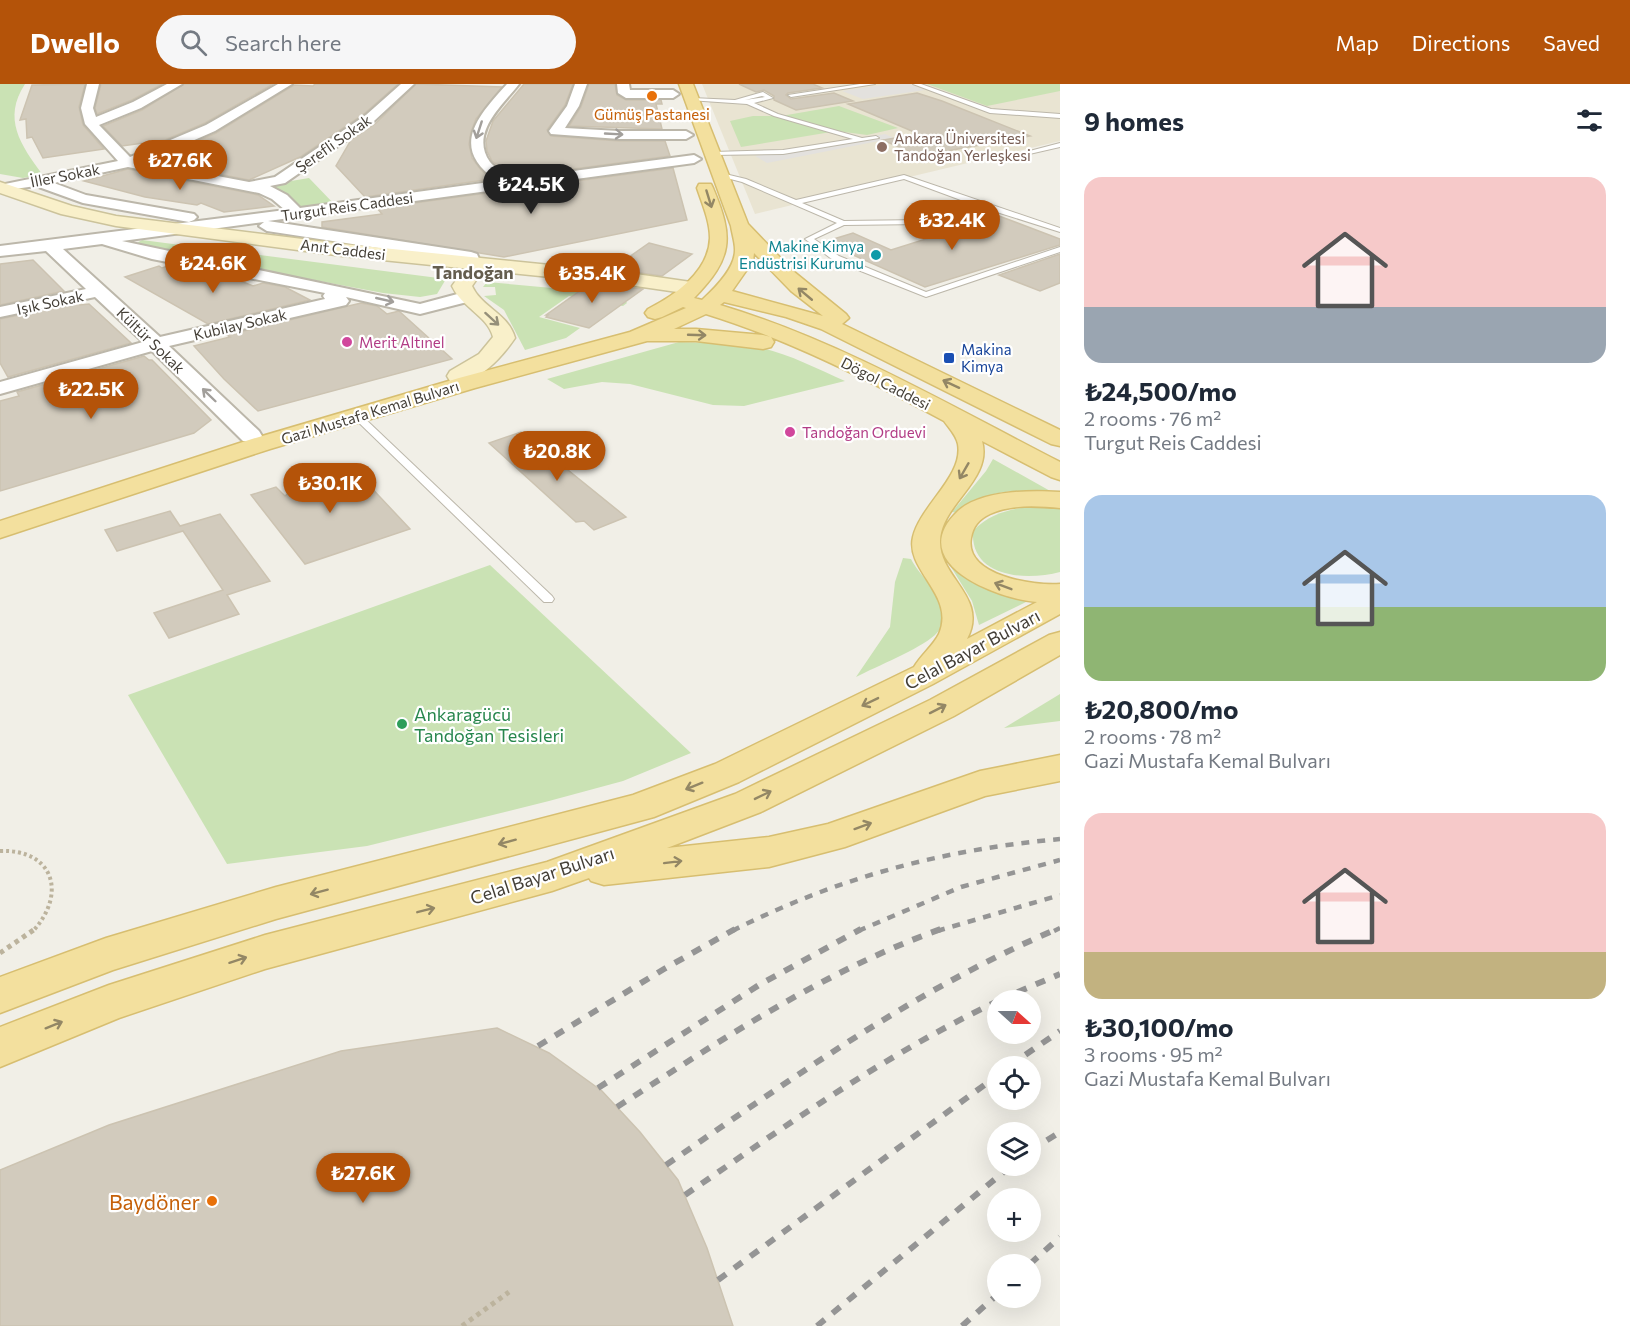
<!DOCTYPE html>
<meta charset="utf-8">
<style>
body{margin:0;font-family:Commissioner,sans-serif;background:#f6f6f7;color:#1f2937;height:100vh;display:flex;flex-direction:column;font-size:22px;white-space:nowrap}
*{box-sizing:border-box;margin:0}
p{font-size:20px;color:#747a83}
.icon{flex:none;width:33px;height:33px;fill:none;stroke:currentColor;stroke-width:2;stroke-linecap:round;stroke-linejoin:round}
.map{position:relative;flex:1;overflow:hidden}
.sheet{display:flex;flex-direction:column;background:#fff;width:570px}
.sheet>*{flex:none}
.needle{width:39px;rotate:111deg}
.buttons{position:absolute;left:987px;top:906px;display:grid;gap:12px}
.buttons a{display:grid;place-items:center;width:54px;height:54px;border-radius:50%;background:#fff;box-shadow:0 6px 24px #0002;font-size:30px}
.price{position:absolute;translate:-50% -51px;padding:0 14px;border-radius:21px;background:#b45309;color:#fff;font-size:20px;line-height:39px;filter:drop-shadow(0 2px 3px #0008)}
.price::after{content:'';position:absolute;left:50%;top:36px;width:18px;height:14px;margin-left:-9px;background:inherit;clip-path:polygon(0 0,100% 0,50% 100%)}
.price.current{background:#222;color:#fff}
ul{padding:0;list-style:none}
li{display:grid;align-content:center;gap:12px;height:318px;padding:0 24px}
li span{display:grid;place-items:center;height:186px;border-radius:18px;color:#555}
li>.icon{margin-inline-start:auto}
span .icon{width:108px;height:108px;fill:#fffc;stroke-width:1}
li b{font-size:26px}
h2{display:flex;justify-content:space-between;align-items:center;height:72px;padding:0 24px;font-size:26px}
header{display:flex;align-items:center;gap:36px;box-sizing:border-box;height:84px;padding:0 30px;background:#b45309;color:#fff}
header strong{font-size:28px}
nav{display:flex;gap:33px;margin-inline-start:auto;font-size:21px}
.search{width:420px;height:54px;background:#f6f6f7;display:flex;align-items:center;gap:15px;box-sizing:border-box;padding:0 21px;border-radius:33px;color:#747a83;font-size:22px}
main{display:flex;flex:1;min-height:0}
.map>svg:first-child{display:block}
.education{fill:#e9e4d2}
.green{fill:#cae2b4}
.parking{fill:#e3e1de}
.building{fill:#d2cbbd;stroke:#ccc3b1;stroke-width:1.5}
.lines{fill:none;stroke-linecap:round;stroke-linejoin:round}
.lane-casing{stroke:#bcb7aa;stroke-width:2}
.street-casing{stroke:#bcb7aa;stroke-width:4}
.secondary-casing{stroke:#ccc39b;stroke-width:3}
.primary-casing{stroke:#d7be70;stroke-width:3}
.path-far1{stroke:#bcb39d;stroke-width:4;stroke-dasharray:3 3;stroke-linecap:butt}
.path{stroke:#bcb39d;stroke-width:5;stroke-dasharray:4.5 4.5;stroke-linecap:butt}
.lane{fill:#fff;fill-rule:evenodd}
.street{fill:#fff;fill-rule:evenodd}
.secondary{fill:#f9f0ca;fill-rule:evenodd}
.primary{fill:#f3e09e;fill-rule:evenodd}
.rail-far1{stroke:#959595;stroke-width:4.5;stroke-dasharray:8 8;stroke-linecap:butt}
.rail{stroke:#959595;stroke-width:6;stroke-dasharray:10 10;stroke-linecap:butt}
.oneway{stroke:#a29f9b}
.oneway2{stroke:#938765}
.oneway3{stroke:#958f79}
.food-dot{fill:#e8710a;stroke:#fff;stroke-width:2}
.education-dot{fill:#8d6e63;stroke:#fff;stroke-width:2}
.culture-dot{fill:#0f9aa8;stroke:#fff;stroke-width:2}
.hotel-dot{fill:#d1479c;stroke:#fff;stroke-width:2}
.transit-dot{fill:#1a4fb4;stroke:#fff;stroke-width:2}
.leisure-dot{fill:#2e9e5b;stroke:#fff;stroke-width:2}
.labels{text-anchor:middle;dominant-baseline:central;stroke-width:4.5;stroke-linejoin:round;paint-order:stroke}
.far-food-label{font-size:15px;fill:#c56008;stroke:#fff}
.far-education-label{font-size:15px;fill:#785e54;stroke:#fff;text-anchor:start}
.far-street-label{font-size:15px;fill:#443f37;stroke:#fff}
.far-culture-label{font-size:15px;fill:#0d838f;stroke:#fff;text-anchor:end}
.far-hotel-label{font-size:15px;fill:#b23c85;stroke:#fff;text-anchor:start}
.far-transit-label{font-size:15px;fill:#164399;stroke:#fff;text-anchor:start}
.far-quarter-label{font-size:18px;font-weight:bold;fill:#655e4f;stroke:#fff}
.street-label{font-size:18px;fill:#443f37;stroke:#fff}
.leisure-label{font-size:18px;fill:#27864d;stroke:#fff;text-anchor:start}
.near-food-label{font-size:21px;fill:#c56008;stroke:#fff;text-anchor:end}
</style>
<header>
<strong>Dwello</strong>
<div class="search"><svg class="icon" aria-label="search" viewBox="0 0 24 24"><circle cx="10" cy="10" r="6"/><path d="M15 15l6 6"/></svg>Search here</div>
<nav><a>Map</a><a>Directions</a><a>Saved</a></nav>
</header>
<main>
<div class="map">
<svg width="1060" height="1242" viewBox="0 0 1060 1242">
<rect width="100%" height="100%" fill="#f1efe7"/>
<polygon class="education" points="702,0 1060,0 1060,57 755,130"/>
<g class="green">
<path d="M0 0H25C2 35 21 61 42 90L23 94 0 90Z"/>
<polygon points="927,0 1060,0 1060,7 987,22"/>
<polygon points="839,22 898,44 867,51 837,47 741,63 730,37 753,32 781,32"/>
<path d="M309 94 335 121 301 126C289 112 278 107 261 102Z"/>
<polygon points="142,156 446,195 437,210 420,213 383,209 132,162"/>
<polygon points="487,198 607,209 622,212 627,219 623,222 569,212 539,233 580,244 566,254 525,266 504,226 484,212 496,211 495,203 483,203"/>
<path d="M679 258C707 259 735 258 762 264 791 271 818 285 845 297L744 322 713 321 630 300 602 298 564 305 547 295Z"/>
<path d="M993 375 1052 408C1012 406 990 404 957 429L952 428 986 387Z"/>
<path d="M1032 422 1060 423V488C1026 497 970 494 973 447 990 429 1008 426 1032 422Z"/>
<path d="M903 474 911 475C919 491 936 503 941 521 945 531 943 544 935 551 918 566 877 582 856 593L890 543 895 498Z"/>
<polygon points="490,481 691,669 623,697 549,717 367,762 227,780 128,611"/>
<polygon points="956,482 1002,510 1028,517 979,541 972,517 951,483"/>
<polygon points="1060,610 1060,637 1004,644"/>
</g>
<g class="parking">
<polygon points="888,0 910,0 925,6 863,15 842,7"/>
<polygon points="885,50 894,54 767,79 755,72"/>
</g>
<g class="building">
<polygon points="85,0 79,23 83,41 104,65 43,74 32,53 27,54 26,35 20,36 32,1"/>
<polygon points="101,0 162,0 132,16 97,30 95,24"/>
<polygon points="184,0 273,0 205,39 165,56 122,62 103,42 142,26"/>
<polygon points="315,0 398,0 365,29 300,73 249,96 152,77 216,49 294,1 313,2"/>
<polygon points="416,0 502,3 476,35 471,48 469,60 472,74 481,86 492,95 365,113 336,82 351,56 376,39"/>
<polygon points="524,0 573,0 565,21 547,46 551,52 619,57 665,57 670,72 514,93 492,77 487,67 486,57 493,37"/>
<polygon points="589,0 615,0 617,11 626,16 661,16 662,20 656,20 662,45 569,42 581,23"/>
<polygon points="739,0 813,0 822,4 788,9 786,11 791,15 834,9 853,17 796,26 774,16 774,12 764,6 756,8"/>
<polygon points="917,9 942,17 1030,52 919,72 883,56 919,50 848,20"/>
<polygon points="673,84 687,136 504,173 322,143 322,138 382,130 377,124"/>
<polygon points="128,85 258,111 274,122 224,128 201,119 197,121 145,113 84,97"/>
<polygon points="999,132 1060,155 1060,161 925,203 824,158 853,149 891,166"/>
<polygon points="649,159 692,170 662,192 612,185"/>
<polygon points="1060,170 1060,199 1040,207 999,191"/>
<polygon points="33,176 64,207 0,221 0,180"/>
<polygon points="171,181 181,183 196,191 205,188 220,193 228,192 253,202 263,199 285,203 310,216 208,240 125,193 159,182 162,184"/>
<polygon points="591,199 643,205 589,244 546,233 548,231 546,231"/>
<polygon points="78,219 80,221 89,220 131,259 8,293 0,279 0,235"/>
<polygon points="361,219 377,222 387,230 399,227 452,275 258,327 224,295 194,262 230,253 227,251"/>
<polygon points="144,272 149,276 152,276 211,336 194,349 0,407 0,317 19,312 17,308"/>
<polygon points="521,348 626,433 594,446 584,437 576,438 489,359"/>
<polygon points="350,381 410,445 305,480 251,411 276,403 285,412 304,395"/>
<polygon points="170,427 180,442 220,430 270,497 227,511 239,530 169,554 154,529 223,506 183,447 117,467 105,446"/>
<polygon points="497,944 549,969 602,1007 640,1048 678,1096 707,1164 733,1242 0,1242 0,1086 109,1041 341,967"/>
</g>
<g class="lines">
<defs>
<g id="lane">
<polygon points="860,0 875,0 791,13 788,11"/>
<polygon points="913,0 921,0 991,25 1060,30 1060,34 990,29"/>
<path d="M763 8 773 14 754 19 778 30 862 54 876 52 879 54 783 70 711 71 713 68 783 66 853 55 774 32 747 20 689 16 692 14 735 16ZM762 12 765 13 745 16Z"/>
<polygon points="1060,59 1060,63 1025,71 1022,69"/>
<path d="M721 89 746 95 796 116 904 91 1060 144V148L984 124 923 140 844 141 814 155 839 172 926 208 1060 163V168L926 213 833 176 805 155 837 139 742 98 719 92ZM904 95 977 122 923 136 844 137 802 119Z"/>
<polygon points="357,329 360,330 552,512 554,515 552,518 544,518 354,334 354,330"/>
</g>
<g id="street">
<path d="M87 0H99L93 24 96 33 133 18 167 0H182L141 24 99 41 130 73 206 41 278 0H292L215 47 144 78 249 98 275 93 366 31 401 0H414L374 37 285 99 270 102 287 111 300 124 497 97C449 64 477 33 507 0H519C503 21 469 49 490 78 496 85 506 90 513 95L694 71 701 75 694 79 268 137 471 168 477 170 481 180 473 185 467 184 464 177 267 147 259 142 264 138 122 157 420 220 465 208 471 209 474 213 471 217 420 230 346 213 349 217 346 221 169 262 259 347 262 352 259 357 251 358 243 357 152 267 0 310V298L143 258 95 213 0 233V223L86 205 46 167 0 172V162L285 126 272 115 259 109 128 83 54 99 86 111 194 130 197 133 194 136 189 138 83 119 36 102 0 107V101L118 77 85 40 81 24ZM102 160 152 175 325 209 323 212 325 215 160 253 63 165Z"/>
<polygon points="575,0 587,0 579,22 565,44 619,47 686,47 693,51 686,55 619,55 551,50 549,47 567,22"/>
<polygon points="617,0 629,0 630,6 673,6 679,10 673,14 626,14 618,9"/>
</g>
<g id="secondary">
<polygon points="0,98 72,122 116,132 343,160 629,189 691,198 698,200 701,204 698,208 691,210 629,201 343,172 116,142 61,130 0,109"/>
<path d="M469 186 476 188 479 192 472 202C482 224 508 229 515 254 502 273 476 303 450 297L447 292 450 287 479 270 493 253C488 232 462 224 452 202L462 188Z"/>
</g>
<g id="primary">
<path d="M679 0H693L748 140 793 187 846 230 849 234 842 240 1060 346V362L1051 360 821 245 786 233 724 218 720 221C840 257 949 321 1060 378V396L1051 393 982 357C993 396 941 420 940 457 939 494 989 513 967 555L1037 518C997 515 903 479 958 427 981 406 1031 406 1060 408V424C1038 422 1011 420 990 430 979 435 973 442 971 454 964 492 1034 502 1060 500V530L933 600 739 698 654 733 276 835 113 886 0 929V893L106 854 276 803 633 711 715 680 914 583C921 571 933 562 939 550 956 511 905 487 913 453 920 422 964 392 958 360 956 351 949 344 944 337 868 296 790 256 706 230L674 245H696L763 251 771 253 774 258 771 263 763 265 696 257H647L475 304 270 365 0 454V437L252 355 459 294 630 248 686 224 683 223 662 233 655 235 648 233 645 229 648 225C674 212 709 188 710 154 710 137 702 119 697 104L699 100H711L713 104C734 154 733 174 694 214L702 216C714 205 736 184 735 165 735 158 732 149 731 142ZM754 169 791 207 823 232 732 207 753 177Z"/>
<polygon points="1060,548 1060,571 954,632 761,728 667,764 769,753 828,740 980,687 1060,671 1060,697 985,712 845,763 769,783 604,801 591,797 589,794 552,807 265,885 119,934 0,983 0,943 109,901 265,851 547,778 735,710 930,616 1049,551"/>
</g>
</defs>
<use href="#lane" class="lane-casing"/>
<use href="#street" class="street-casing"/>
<use href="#secondary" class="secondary-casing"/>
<use href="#primary" class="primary-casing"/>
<path class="path-far1" d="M0 767C54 765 67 810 33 847"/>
<g class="path">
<polyline points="0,869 35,845"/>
<polyline points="462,1242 509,1208"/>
</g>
<use href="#lane" class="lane"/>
<use href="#street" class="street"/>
<use href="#secondary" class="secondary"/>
<use href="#primary" class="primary"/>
<g class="rail-far1">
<path d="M732 847C839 793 941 766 1060 755"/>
<polyline points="858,847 961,803 1060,776"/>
<polyline points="937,847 1060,811"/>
<polyline points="1054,847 1060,844"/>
</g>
<g class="rail">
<polyline points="999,916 1060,890"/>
<polyline points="538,962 664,885 735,845"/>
<polyline points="1009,982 1060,947"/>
<polyline points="598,1004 759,901 861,845"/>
<path d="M617 1023C721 956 824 887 941 845"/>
<polyline points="1030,1067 1060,1048"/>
<path d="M666 1081C793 994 914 906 1057 845"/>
<path d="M685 1111C787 1041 886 970 998 917"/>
<polyline points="1030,1180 1060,1153"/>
<polyline points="718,1196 998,991"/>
<polyline points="817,1242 1011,1082"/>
<polyline points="962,1242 998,1210"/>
</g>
</g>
<defs><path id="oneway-shaft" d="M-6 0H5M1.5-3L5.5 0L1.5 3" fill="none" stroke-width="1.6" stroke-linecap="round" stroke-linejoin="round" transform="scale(1.5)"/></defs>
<g class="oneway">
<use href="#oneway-shaft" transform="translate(479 46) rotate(108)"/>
<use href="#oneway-shaft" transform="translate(614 50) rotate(3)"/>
<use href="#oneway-shaft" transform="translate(385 216) rotate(13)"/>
<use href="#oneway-shaft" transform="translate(209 311) rotate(-136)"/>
</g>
<g class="oneway2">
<use href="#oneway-shaft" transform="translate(709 115) rotate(73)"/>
<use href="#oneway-shaft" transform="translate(805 210) rotate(-140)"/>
<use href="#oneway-shaft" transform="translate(697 251) rotate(2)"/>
<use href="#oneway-shaft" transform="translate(951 300) rotate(-155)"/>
<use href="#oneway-shaft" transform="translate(964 387) rotate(120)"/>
<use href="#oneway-shaft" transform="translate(1003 502) rotate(-159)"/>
<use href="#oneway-shaft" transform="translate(870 618) rotate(154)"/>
<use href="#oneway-shaft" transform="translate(938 625) rotate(-27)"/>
<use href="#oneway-shaft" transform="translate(694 702) rotate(158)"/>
<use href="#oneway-shaft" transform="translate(763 711) rotate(-26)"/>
<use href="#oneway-shaft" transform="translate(863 742) rotate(-20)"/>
<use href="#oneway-shaft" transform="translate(507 758) rotate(165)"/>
<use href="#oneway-shaft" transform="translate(673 778) rotate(-7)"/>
<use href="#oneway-shaft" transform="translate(319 808) rotate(165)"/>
<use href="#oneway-shaft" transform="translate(426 826) rotate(-14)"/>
<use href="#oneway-shaft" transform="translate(238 876) rotate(-18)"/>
<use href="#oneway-shaft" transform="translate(54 941) rotate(-22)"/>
</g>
<use class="oneway3" href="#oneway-shaft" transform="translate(492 235) rotate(42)"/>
<g class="food-dot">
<circle cx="652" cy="12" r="6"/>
<circle cx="212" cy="1117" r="6"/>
</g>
<circle class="education-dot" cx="882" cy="63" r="6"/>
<circle class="culture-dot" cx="876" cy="171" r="6"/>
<g class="hotel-dot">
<circle cx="347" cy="258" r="6"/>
<circle cx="790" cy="348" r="6"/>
</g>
<rect class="transit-dot" x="943" y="268" width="12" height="12" rx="3"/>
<circle class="leisure-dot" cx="402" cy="640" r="6"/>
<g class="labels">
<g class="far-food-label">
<text x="652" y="30">Gümüş Pastanesi</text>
</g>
<g class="far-education-label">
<text x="894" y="54">Ankara Üniversitesi<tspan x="894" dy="17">Tandoğan Yerleşkesi</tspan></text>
</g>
<g class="far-street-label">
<text transform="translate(333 59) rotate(-35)">Şerefli Sokak</text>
<text transform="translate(65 91) rotate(-11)">İller Sokak</text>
<text transform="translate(347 122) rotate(-8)">Turgut Reis Caddesi</text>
<text transform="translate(343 165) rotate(7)">Anıt Caddesi</text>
<text transform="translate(50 218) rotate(-12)">Işık Sokak</text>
<text transform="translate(240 240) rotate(-13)">Kubilay Sokak</text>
<text transform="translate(151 256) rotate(44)">Kültür Sokak</text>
<text transform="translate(886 299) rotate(27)">Dögol Caddesi</text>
<text transform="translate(370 328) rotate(-17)">Gazi Mustafa Kemal Bulvarı</text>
</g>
<g class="far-culture-label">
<text x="864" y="162">Makine Kimya<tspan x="864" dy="17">Endüstrisi Kurumu</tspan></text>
</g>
<g class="far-hotel-label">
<text x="359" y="258">Merit Altınel</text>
<text x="802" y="348">Tandoğan Orduevi</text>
</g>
<g class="far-transit-label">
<text x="961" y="265">Makina<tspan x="961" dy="17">Kimya</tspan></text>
</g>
<g class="far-quarter-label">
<text x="473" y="188">Tandoğan</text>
</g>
<g class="street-label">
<text transform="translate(972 565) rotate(-28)">Celal Bayar Bulvarı</text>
<text transform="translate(542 791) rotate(-18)">Celal Bayar Bulvarı</text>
</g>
<g class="leisure-label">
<text x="414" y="630">Ankaragücü<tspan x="414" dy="21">Tandoğan Tesisleri</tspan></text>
</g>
<g class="near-food-label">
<text x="200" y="1117">Baydöner</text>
</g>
</g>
</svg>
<div class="buttons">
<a><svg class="needle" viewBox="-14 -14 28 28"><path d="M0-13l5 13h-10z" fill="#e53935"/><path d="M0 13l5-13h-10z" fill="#747a83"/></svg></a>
<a><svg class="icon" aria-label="locate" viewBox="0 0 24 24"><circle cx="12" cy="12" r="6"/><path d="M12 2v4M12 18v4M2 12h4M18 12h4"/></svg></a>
<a><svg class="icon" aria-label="layers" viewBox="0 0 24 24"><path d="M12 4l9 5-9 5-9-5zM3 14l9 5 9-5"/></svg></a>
<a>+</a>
<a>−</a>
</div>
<b class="price" style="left:180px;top:107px">₺27.6K</b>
<b class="price current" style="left:531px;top:131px">₺24.5K</b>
<b class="price" style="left:952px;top:167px">₺32.4K</b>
<b class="price" style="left:213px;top:210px">₺24.6K</b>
<b class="price" style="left:592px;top:220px">₺35.4K</b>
<b class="price" style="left:91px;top:336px">₺22.5K</b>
<b class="price" style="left:557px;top:398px">₺20.8K</b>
<b class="price" style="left:330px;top:430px">₺30.1K</b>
<b class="price" style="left:363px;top:1120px">₺27.6K</b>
</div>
<section class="sheet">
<h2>9 homes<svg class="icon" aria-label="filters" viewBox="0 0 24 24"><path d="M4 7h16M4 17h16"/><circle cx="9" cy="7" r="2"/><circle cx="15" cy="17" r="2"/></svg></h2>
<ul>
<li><span style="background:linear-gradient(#f6c9c9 70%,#9aa5b1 0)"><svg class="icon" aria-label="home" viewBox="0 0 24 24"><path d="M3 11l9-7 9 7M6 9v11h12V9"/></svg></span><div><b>₺24,500/mo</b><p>2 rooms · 76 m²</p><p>Turgut Reis Caddesi</p></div></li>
<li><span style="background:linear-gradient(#a9c7e8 60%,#8fb573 0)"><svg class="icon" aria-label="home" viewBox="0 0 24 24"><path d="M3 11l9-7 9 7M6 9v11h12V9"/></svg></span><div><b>₺20,800/mo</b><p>2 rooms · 78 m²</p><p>Gazi Mustafa Kemal Bulvarı</p></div></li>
<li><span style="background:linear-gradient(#f6c9c9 75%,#c2b280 0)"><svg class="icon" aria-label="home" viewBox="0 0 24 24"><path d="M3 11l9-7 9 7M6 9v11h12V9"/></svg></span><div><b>₺30,100/mo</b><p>3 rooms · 95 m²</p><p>Gazi Mustafa Kemal Bulvarı</p></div></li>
</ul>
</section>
</main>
